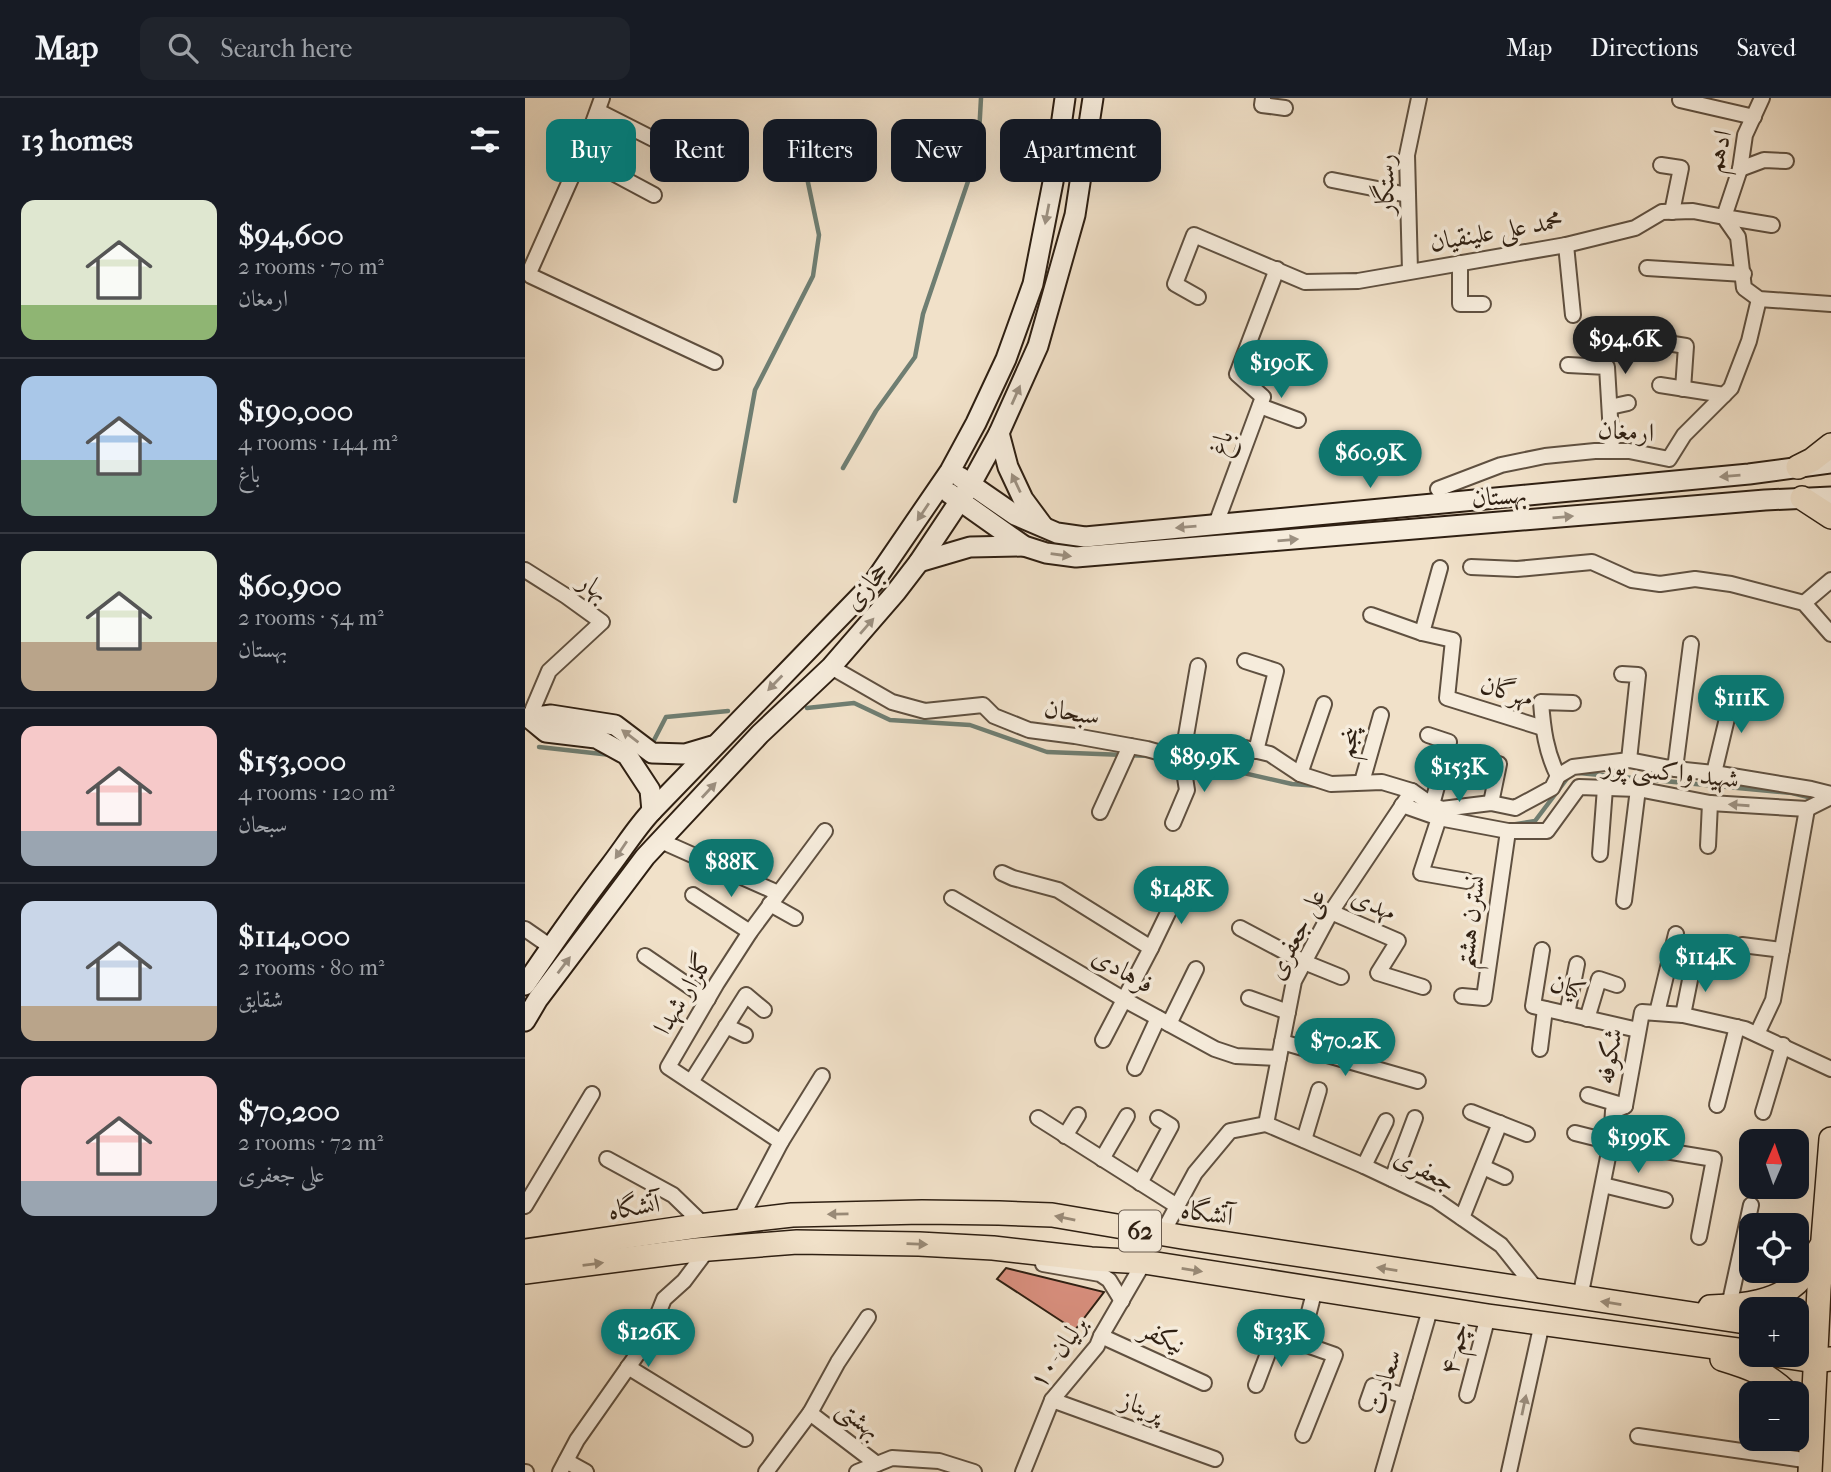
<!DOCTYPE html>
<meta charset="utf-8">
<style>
body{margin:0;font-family:"IM FELL French Canon",Amiri,serif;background:#20242c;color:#f1f3f6;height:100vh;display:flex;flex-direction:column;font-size:26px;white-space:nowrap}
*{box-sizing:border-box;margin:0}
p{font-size:23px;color:#9ea1a6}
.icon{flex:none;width:38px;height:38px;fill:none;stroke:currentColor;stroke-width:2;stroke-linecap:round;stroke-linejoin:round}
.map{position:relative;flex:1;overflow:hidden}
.details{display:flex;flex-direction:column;background:#171b24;width:525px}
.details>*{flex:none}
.hud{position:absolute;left:21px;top:21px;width:665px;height:63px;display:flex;gap:14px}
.needle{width:46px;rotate:2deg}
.controls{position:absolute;left:1214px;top:1031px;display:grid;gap:14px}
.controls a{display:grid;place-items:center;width:70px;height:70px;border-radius:14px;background:#171b24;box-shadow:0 7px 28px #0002;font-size:35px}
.price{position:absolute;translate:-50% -60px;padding:0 16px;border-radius:24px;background:#0f766e;color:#fff;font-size:23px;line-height:46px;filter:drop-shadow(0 2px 4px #0008)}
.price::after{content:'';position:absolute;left:50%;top:42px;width:21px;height:16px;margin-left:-10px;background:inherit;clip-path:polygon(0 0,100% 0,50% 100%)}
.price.active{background:#222;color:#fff}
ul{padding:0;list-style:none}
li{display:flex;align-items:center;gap:21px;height:175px;padding:0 21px}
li+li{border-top:2px solid #363941}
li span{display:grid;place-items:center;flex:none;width:196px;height:140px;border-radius:14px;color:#555}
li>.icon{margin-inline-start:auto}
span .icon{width:84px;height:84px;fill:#fffc;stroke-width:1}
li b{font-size:30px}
h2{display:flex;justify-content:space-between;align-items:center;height:84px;padding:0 21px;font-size:30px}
.tag{padding:0 24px;border-radius:14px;background:#171b24;box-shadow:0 7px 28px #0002;font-size:24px;line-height:63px}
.tag.active{background:#0f766e;color:#fff}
header{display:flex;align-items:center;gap:42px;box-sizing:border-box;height:98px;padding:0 35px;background:#171b24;border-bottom:2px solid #363941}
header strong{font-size:33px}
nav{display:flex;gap:38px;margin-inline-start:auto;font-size:24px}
.search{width:490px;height:63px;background:#20242c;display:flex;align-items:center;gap:18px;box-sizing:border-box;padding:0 24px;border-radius:14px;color:#9ea1a6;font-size:26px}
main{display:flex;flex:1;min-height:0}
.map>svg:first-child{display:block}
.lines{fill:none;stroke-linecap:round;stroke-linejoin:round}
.stream{stroke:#6f7e72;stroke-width:4.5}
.building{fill:#d98f7e;stroke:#2e1f12;stroke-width:2}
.street-casing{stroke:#5f5040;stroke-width:18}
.secondary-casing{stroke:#2e1f12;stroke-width:23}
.primary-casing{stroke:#2e1f12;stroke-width:26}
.street{stroke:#f6ecdc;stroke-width:14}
.secondary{stroke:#f6ecdc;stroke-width:19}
.primary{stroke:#f1e1c9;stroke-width:23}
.oneway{fill:#9c9081}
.oneway2{fill:#998a77}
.labels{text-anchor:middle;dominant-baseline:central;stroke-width:7;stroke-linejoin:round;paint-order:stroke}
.shield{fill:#f6ecdc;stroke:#6a5c4f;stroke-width:2}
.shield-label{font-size:24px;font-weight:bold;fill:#2e1f12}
.street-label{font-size:26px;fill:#2e1f12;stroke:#f6ecdc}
</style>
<header>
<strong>Map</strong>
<div class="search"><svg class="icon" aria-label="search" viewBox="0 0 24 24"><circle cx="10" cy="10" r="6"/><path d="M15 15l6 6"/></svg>Search here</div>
<nav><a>Map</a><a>Directions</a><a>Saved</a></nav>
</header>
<main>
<section class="details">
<h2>13 homes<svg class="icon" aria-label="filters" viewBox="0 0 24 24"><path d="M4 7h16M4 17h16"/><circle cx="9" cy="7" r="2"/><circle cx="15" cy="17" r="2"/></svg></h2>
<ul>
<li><span style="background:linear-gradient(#dfe7d0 75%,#8fb573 0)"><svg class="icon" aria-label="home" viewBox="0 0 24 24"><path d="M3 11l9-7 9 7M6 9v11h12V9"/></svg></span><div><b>$94,600</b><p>2 rooms · 70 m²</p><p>ارمغان</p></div></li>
<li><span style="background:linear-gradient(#a9c7e8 60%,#7fa58c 0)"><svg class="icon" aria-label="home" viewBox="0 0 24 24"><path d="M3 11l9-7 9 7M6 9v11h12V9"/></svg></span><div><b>$190,000</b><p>4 rooms · 144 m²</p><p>باغ</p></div></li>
<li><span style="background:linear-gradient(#dfe7d0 65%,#b9a48a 0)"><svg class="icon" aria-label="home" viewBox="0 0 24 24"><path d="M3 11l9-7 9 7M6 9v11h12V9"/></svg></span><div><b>$60,900</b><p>2 rooms · 54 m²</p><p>بهستان</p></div></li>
<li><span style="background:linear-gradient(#f6c9c9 75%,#9aa5b1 0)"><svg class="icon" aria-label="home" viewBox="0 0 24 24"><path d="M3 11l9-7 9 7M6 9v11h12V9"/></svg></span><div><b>$153,000</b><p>4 rooms · 120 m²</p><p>سبحان</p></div></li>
<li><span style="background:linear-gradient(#c9d6e8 75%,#b9a48a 0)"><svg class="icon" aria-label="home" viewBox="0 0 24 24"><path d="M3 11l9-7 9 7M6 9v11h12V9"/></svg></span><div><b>$114,000</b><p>2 rooms · 80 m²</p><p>شقایق</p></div></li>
<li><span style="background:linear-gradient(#f6c9c9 75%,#9aa5b1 0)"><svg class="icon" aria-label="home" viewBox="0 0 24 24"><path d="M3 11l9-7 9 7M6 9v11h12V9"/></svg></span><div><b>$70,200</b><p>2 rooms · 72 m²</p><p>علی جعفری</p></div></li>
</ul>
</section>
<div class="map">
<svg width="1306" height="1374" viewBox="0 0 1306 1374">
<rect width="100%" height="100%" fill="#f1e1c9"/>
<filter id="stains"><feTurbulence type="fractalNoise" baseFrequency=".00286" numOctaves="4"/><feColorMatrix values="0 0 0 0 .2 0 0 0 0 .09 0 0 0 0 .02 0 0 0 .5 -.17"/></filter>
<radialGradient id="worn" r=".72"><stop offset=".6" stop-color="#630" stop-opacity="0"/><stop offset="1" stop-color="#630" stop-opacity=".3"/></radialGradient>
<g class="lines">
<g class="stream">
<polyline points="318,370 351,313 390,259 398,216 453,54 456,0"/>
<polyline points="210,403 230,292 288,178 294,137 281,75 297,36"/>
<polyline points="282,610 329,605 365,622 445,627 522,654 625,658"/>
<polyline points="126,648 141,619 203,613"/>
<polyline points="14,649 86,657"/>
<polyline points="679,666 767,686 794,688"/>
<polyline points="1054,675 1267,695 1283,699"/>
<polyline points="985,727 1010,723 1044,678"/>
</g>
</g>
<polygon class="building" points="481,1170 579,1194 550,1232 472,1181"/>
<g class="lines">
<defs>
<g id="street">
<polyline points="77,0 56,58 4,175 6,178 190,264"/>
<polyline points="738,0 737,7 760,10"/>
<polyline points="1237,0 1220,37 1215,71 1199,119 1247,127"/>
<polyline points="1155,2 1229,19"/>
<polyline points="73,13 148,51"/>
<polyline points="56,58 129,97"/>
<polyline points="1136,67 1156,70 1147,114"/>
<polyline points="1215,71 1239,62 1261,63"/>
<polyline points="807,82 883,97"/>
<polyline points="1041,147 1048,217"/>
<polyline points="935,165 935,206 958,206"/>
<polyline points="1122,170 1219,176"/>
<polyline points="885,173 882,57 894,0"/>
<polyline points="673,199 650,186 669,137 780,184 833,183 1041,147 1110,130 1137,114 1168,113 1199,119 1213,139 1219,190 1234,201 1306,206"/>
<polyline points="1136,244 1161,248 1158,291"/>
<polyline points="1043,267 1082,269 1087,353"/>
<polyline points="1135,287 1199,297"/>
<polyline points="735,308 773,322"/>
<polyline points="1085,309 1103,305"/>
<polyline points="913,391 976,367 1020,358 1070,353 1104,353 1144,361 1159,337 1206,290 1224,243 1234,201"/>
<polyline points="691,426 738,299 712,276 752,171"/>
<polyline points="946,469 992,471 1067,464 1107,482 1135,486 1170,481 1206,486 1279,505 1306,536"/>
<polyline points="915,470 897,535 928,542 922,600 1018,630"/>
<polyline points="0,472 41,498 77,524 24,573 4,620 0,619"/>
<polyline points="1279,505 1306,482"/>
<polyline points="846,517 897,535"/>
<polyline points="720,563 751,573 731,653"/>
<polyline points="306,569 367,604 400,613 458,607 469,618 504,632 550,638 622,651 657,661 690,659 720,650 745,656 775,676 806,686 857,684 887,693 907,707 917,711 966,705 990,710 1027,690 1033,678 1048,669 1104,662 1150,671 1189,675 1286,691 1306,696"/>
<polyline points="1097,576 1113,577 1104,662"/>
<polyline points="903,637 924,644 907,707"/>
<polyline points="1150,671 1166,546"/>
<polyline points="1189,675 1209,591 1231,592"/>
<polyline points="775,676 799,606"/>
<path d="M1033 678C1021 654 1018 631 1016 604L1048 605"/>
<polyline points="837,684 856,617"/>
<polyline points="966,705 974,666"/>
<polyline points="877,707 914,720 983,733 1022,733 1054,689 1113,691 1185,705 1282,711 1306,699"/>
<polyline points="575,714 605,648"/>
<polyline points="914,720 896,775 942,783"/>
<polyline points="648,725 662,692 657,661 673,568"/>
<polyline points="136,743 253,795"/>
<polyline points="1183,748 1185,705"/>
<polyline points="1075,756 1080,690"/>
<polyline points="477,775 488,780 533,792 626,850 578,942"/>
<polyline points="641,786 668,799"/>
<polyline points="168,797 225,834"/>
<polyline points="427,800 600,902 690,951 711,958 754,960"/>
<polyline points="1099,803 1113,691"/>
<polyline points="245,806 270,820"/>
<polyline points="806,814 873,843 853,875 898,889"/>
<polyline points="715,830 779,864 816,879"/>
<polyline points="0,831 26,849"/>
<polyline points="1217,847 1257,852"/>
<polyline points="626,850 654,792"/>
<polyline points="1017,852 1008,908 1113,932"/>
<polyline points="120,858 183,901"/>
<polyline points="937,898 959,900 983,733"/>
<polyline points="724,900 763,914"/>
<polyline points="1132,915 1151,836"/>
<polyline points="1042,916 1052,866"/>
<polyline points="1158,917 1168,867"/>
<polyline points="1062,921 1074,881 1092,887"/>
<polyline points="644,926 671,871"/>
<polyline points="201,928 220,937"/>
<polyline points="1232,936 1248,902 1282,711"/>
<polyline points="757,944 893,983"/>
<polyline points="1015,951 1020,911"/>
<polyline points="610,970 633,920"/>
<polyline points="166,984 221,897 239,912"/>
<polyline points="1063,997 1100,1008"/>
<polyline points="1192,1007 1212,929"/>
<polyline points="946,1014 1002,1036"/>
<polyline points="1238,1014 1258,947"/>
<polyline points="513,1020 652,1108"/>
<polyline points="741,1026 839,1068 911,1102 976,1147 1012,1192"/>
<polyline points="1050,1035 1086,1044 1189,1061 1174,1139"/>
<polyline points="540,1038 553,1017"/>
<polyline points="779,1042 794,992"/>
<polyline points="256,1044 297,978"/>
<polyline points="82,1061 148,1097 179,1127"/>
<polyline points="577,1061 602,1018"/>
<polyline points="839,1068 861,1023"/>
<polyline points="958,1069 980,1079"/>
<polyline points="867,1081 890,1020"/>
<polyline points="615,1085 646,1028 633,1020"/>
<polyline points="1078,1087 1140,1102"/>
<polyline points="0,1108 67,996"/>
<polyline points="937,1120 975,1025"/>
<polyline points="214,1124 256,1044 143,969 192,885 225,834 300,733"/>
<polyline points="637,1136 670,1075 705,1033 741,1026 769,883 806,814 887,693"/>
<polyline points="518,1166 575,1176 584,1182 597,1203"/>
<polyline points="1055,1200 1086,1044 1088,1013 1100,1008 1117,914 1158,917 1220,931 1306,971"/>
<polyline points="1204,1208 1226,1107"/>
<polyline points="576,1238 679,1285"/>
<polyline points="103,1269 220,1341"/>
<polyline points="731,1287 750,1237 776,1245"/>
<polyline points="942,1297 963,1218"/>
<polyline points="527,1302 690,1361"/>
<polyline points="842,1305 848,1288 880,1298"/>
<polyline points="285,1315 352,1366"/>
<polyline points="778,1337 810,1257 776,1245 790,1191"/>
<polyline points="1113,1338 1286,1363"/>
<polyline points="41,1363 61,1374"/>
<polyline points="0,1374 1,1374"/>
<polyline points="35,1374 52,1342 123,1241 139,1201 159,1183 183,1151"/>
<polyline points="241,1374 285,1315 313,1264 343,1219"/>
<polyline points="332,1374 367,1360 414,1363 449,1374"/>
<polyline points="498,1374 527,1302 572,1248 576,1238 619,1164"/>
<polyline points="858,1374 906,1208"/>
<polyline points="984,1374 1017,1225"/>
</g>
<g id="secondary">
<polyline points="474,335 483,369 498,401 518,428"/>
<polyline points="435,379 490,417 532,435 560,439 1224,376 1306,365"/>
<polyline points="424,395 499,448 521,455 551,459 1240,402 1306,399"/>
<polyline points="394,464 445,449 499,448"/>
<polyline points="4,620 26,617 90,627 127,655 160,656 187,648"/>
<polyline points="4,620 21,634 71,640 102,657 125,692 127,713"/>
<path d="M0 887C27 847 55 807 85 768 99 750 111 730 127 713L349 484 425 373 451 325 481 261 508 186 528 84 540 0"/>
<polyline points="0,923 13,901 120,759 235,636 306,569 371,494 394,464 446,386 474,335 513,248 550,117 568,0"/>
</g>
<g id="primary">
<polyline points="1273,369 1287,362 1306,347"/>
<polyline points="1277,400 1306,419"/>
<polyline points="0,1153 165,1129 267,1117 397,1114 474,1115 527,1117 657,1139 1227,1225"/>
<polyline points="0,1174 171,1152 272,1144 394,1146 468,1150 566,1161 619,1164 963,1218 1227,1254"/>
<path d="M1185 1209C1216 1208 1256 1205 1277 1179 1284 1170 1289 1160 1295 1150"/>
<polyline points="1244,1256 1290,1263 1306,1261"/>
<path d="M1197 1261C1223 1269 1242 1275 1262 1295"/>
<polyline points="1285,1374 1294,1191 1306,1041"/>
</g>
</defs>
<use href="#street" class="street-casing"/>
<use href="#secondary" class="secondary-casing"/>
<use href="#primary" class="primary-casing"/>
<use href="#street" class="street"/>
<use href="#secondary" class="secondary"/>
<use href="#primary" class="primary"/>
</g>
<defs><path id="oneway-solid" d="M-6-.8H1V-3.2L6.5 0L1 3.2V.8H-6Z" transform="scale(1.75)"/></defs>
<g class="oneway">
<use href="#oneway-solid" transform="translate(522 116) rotate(101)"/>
<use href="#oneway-solid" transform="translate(491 297) rotate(-66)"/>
<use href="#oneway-solid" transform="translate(1205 378) rotate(175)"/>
<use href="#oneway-solid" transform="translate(491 385) rotate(-115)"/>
<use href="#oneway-solid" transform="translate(398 414) rotate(124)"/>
<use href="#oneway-solid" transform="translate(1038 419) rotate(-5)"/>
<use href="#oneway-solid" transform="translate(661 429) rotate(175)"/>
<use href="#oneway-solid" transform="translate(763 442) rotate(-5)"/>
<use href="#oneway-solid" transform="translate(536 457) rotate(8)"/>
<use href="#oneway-solid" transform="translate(342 528) rotate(-49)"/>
<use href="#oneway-solid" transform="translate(250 585) rotate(134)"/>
<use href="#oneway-solid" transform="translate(105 638) rotate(-143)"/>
<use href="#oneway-solid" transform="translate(184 692) rotate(-47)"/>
<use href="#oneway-solid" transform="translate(1214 707) rotate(-176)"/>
<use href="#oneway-solid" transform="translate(96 752) rotate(124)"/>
<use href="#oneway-solid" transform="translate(39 867) rotate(-53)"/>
<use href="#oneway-solid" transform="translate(999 1307) rotate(-78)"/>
</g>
<g class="oneway2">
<use href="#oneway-solid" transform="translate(313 1116) rotate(179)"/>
<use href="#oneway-solid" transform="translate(540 1120) rotate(-169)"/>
<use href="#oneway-solid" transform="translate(392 1146) rotate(2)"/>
<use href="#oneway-solid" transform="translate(68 1166) rotate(-7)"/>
<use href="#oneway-solid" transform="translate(862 1171) rotate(-171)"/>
<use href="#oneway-solid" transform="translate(667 1172) rotate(9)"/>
<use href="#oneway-solid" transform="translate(1086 1205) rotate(-171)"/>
</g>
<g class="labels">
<rect class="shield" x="594" y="1112.5" width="42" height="41" rx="5"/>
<g class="shield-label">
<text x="615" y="1133">62</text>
</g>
<g class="street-label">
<text transform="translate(1193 53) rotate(-75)">ادهم</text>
<text transform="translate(860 86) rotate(-89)">رستگار</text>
<text transform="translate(971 133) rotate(-10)">محمد علی علینقیان</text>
<text transform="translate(1101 333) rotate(4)">ارمغان</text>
<text transform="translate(696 345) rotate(-71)">باغ</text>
<text transform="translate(974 398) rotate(-5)">بهستان</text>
<text transform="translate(341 488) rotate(-50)">حجازی</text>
<text transform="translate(69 489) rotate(36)">بهار</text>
<text transform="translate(982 593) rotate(17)">مهرگان</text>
<text transform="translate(547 614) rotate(9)">سبحان</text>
<text transform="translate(823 644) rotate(-75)">پنجم</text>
<text transform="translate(1146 674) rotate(6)">شهید واکسی پور</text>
<text transform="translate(849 806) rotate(24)">مهدی</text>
<text transform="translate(945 824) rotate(-82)">نسترن هشتم</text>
<text transform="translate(771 836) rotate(-63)">علی جعفری</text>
<text transform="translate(598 872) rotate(30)">فرهادی</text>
<text transform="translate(1043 889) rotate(18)">کیان</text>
<text transform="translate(158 896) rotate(-59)">گلزار شهدا</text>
<text transform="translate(1084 958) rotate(-80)">شکوفه</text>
<text transform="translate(900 1072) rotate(28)">جعفری</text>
<text transform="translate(109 1109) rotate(-9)">آتشگاه</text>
<text transform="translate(682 1115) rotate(9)">آتشگاه</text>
<text transform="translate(638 1239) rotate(25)">نیکفر</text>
<text transform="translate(929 1251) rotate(-76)">۴-چم</text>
<text transform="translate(533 1254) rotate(-55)">۱۰-برلیان</text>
<text transform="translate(859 1284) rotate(-74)">سعادت</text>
<text transform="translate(617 1308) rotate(20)">پریناز</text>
<text transform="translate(334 1321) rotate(37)">بهشتی</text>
</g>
</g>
<rect width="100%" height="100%" filter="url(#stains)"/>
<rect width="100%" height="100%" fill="url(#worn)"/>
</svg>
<div class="controls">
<a><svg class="needle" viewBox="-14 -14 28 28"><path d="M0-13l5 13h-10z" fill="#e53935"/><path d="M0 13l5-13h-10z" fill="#9ea1a6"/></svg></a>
<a><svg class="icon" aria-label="locate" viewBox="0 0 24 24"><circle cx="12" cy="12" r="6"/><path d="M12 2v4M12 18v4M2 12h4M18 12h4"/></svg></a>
<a>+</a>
<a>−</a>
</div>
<b class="price active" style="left:1100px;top:278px">$94.6K</b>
<b class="price" style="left:756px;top:302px">$190K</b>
<b class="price" style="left:845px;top:392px">$60.9K</b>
<b class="price" style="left:1216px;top:637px">$111K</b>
<b class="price" style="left:679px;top:696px">$89.9K</b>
<b class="price" style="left:934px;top:706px">$153K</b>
<b class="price" style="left:206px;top:801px">$88K</b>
<b class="price" style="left:656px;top:828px">$148K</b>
<b class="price" style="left:1180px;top:896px">$114K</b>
<b class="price" style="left:820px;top:980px">$70.2K</b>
<b class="price" style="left:1113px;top:1077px">$199K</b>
<b class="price" style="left:123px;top:1271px">$126K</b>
<b class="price" style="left:756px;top:1271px">$133K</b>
<div class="hud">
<a class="tag active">Buy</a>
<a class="tag">Rent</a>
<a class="tag">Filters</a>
<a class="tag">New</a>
<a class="tag">Apartment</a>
</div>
</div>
</main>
